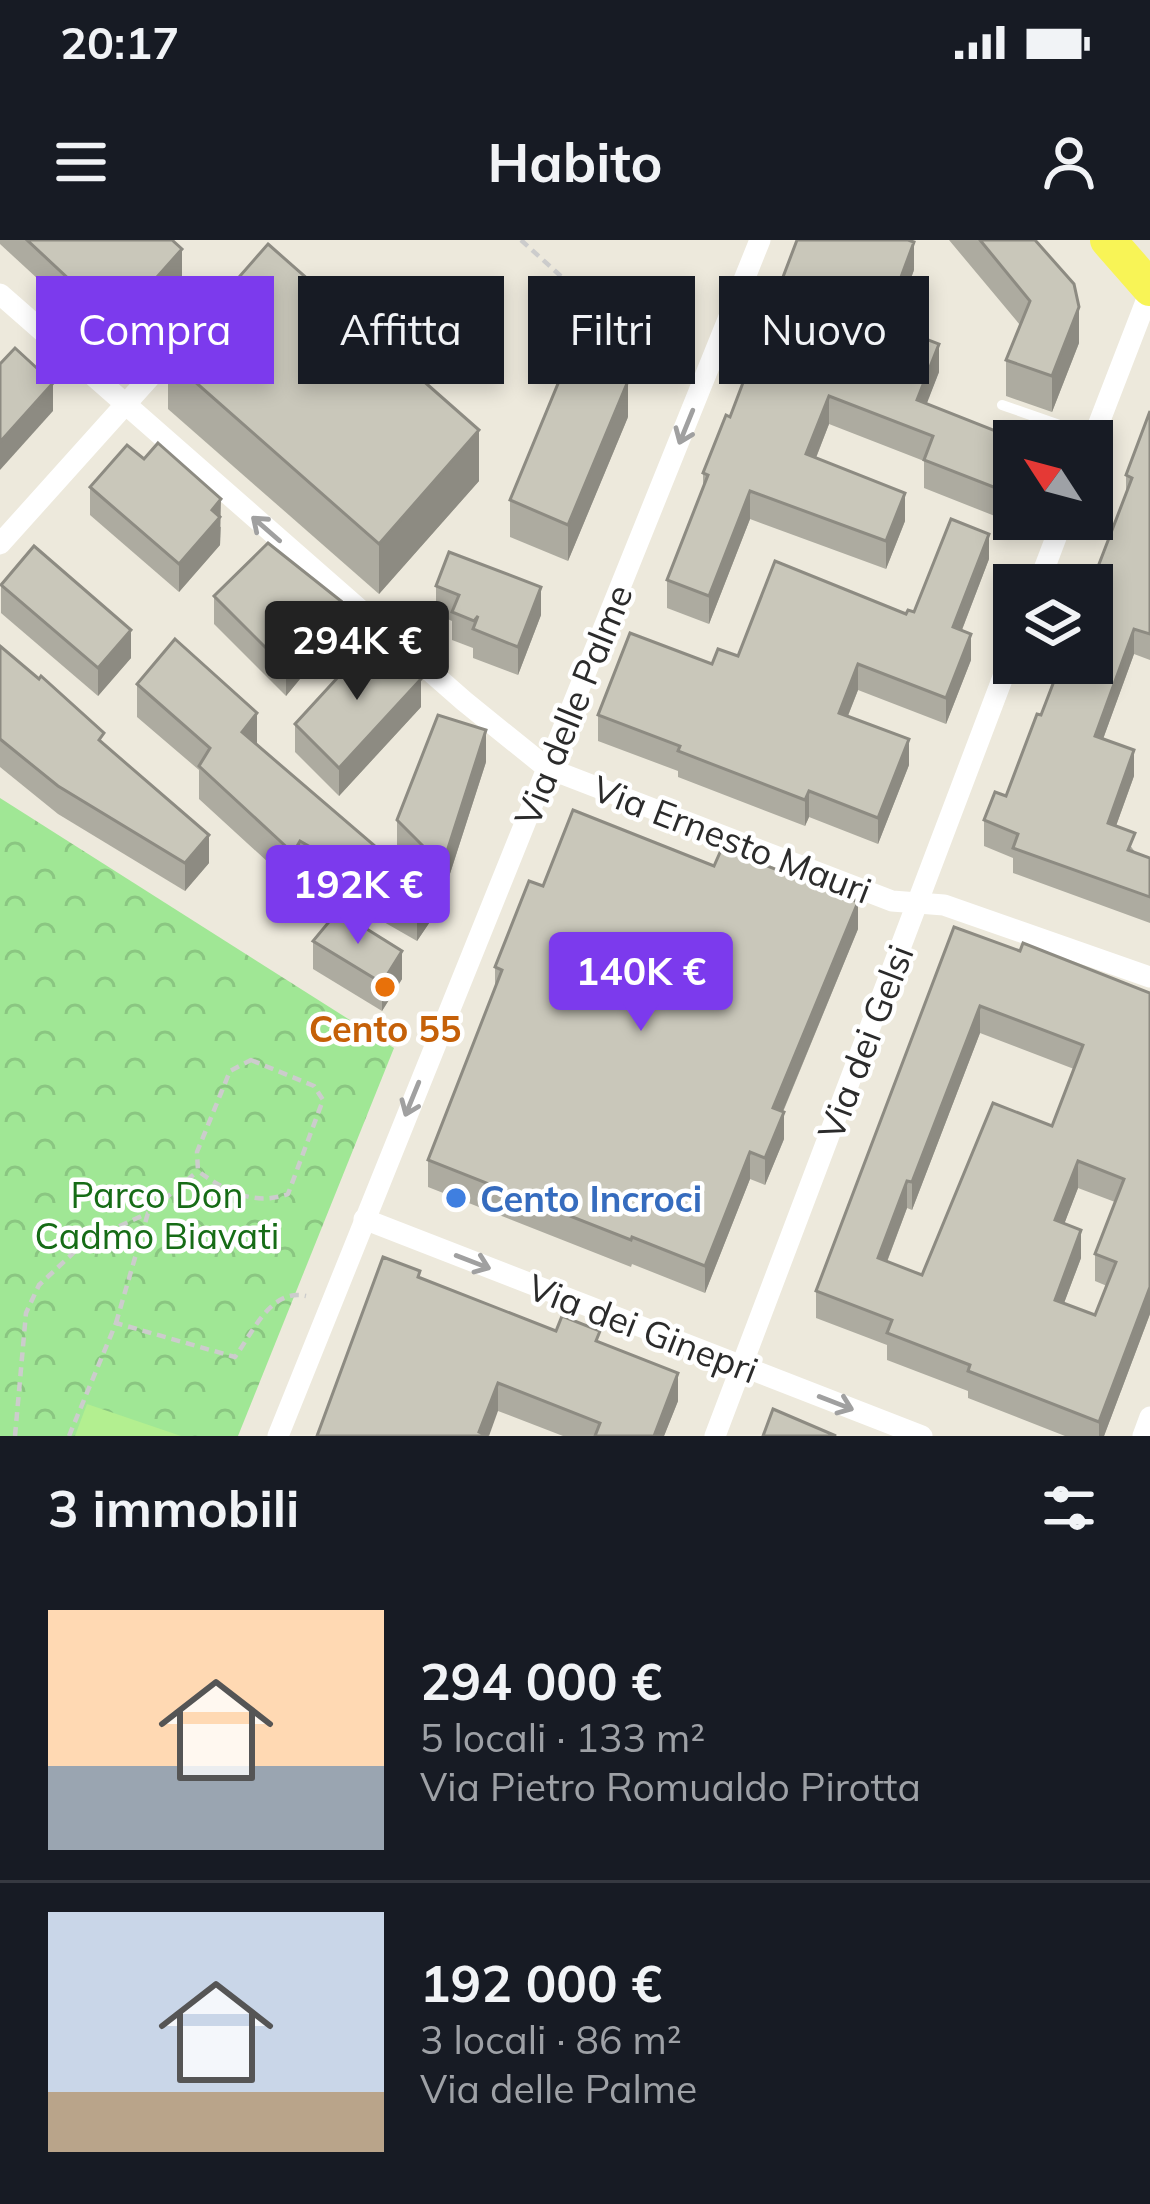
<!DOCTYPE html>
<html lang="it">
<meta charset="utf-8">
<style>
body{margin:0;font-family:Mulish,sans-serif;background:#242831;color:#f1f3f6;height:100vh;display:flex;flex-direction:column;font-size:45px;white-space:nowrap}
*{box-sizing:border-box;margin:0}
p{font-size:39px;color:#9ea1a6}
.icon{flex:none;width:66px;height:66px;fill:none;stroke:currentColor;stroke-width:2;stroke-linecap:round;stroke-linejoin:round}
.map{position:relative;height:1196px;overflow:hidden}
.sheet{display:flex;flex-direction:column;background:#171b24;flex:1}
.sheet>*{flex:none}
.hud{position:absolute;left:36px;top:36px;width:1080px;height:108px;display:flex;gap:24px}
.needle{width:78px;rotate:306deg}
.controls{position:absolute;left:993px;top:180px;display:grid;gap:24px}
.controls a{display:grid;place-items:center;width:120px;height:120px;border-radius:0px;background:#171b24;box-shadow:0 6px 18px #0003;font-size:60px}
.price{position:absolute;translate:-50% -102px;padding:0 27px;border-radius:12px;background:#7c3aed;color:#fff;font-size:39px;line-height:78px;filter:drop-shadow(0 3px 6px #0008)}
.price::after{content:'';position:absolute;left:50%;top:72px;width:36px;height:27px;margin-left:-18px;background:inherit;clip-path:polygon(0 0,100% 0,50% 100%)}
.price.selected{background:#222;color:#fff}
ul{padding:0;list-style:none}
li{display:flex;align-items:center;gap:36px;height:300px;padding:0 48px}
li+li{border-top:3px solid #363941}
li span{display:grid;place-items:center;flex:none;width:336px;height:240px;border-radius:0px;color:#555}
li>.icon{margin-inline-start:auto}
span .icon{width:144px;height:144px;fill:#fffc;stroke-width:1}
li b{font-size:51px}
h2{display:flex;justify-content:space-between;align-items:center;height:144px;padding:0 48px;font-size:51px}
.chip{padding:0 42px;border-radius:0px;background:#171b24;box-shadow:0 6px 18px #0003;font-size:42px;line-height:108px}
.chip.selected{background:#7c3aed;color:#fff}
.status{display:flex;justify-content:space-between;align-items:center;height:84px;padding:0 60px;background:#171b24;direction:ltr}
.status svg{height:33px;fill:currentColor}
header{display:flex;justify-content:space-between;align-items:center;height:156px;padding:0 48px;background:#171b24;font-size:54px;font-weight:700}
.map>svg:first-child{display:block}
.park{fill:url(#park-crowns)}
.pitch{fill:#b3ef90}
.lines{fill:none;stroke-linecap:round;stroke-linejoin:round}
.path{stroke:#ccc;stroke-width:4.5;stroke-dasharray:9 6;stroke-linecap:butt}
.lane{stroke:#fff;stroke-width:10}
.street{stroke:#fff;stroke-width:21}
.primary{stroke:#f8f456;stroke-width:36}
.wall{fill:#adaba0;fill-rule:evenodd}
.shaded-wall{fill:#8d8b82}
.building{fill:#c9c7ba;stroke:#8d8b82;stroke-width:3;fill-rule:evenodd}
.oneway{stroke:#a0a0a0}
.food-dot{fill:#e8710a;stroke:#fff;stroke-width:4.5}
.shop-dot{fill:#3f7fe0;stroke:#fff;stroke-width:4.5}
.labels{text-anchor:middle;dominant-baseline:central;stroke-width:9;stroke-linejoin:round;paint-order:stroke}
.street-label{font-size:36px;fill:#2b2b2b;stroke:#fff}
.food-label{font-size:36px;font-weight:bold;fill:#c56008;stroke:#fff}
.park-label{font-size:36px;fill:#166c16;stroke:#fff}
.shop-label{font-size:36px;font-weight:bold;fill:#366cbe;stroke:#fff;text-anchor:start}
</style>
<div class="status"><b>20:17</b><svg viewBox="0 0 49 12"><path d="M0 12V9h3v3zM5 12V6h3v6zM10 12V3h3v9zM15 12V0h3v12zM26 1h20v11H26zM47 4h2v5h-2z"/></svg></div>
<header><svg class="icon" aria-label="menu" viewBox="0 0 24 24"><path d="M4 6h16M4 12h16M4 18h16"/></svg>Habito<svg class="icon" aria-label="person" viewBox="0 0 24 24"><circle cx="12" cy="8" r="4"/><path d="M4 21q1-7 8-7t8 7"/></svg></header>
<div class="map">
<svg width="1150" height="1196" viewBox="0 0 1150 1196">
<defs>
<pattern id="park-crowns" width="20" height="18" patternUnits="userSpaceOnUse" patternTransform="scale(3)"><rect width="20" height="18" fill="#a0e795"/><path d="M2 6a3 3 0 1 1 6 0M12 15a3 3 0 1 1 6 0" fill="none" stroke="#8ac681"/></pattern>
</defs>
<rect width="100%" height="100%" fill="#ede9dc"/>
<polygon class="park" points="0,558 394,808 238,1196 0,1196"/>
<polygon class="pitch" points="87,1164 181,1196 75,1196"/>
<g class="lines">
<g class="path">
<polyline points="521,0 672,137"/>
<path d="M251 820 314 846 323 860 288 954C255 966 226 952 198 931L197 912 230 831Z"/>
<polyline points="116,1083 148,973 198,931"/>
<polyline points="15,1196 26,1073 39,1045 85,1002 148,973"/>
<path d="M69 1196 116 1083 235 1117C253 1092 271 1048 306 1056"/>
</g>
<polyline class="lane" points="1002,165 1094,197"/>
<g class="street">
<polyline points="0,54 464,461 547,528 892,661 944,665 1150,737"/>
<polyline points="1092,201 1150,51"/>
<polyline points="0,304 212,68"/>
<polyline points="1038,345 1063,279"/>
<polyline points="364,979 922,1196"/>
<polyline points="278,1196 760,0"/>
<polyline points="715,1196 1014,408"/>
<polyline points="1143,1196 1150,1177"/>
</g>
<polyline class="primary" points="1108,0 1150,48"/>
</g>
<g class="wall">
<polygon points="0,0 172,0 182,37 116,111 0,4"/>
<polygon points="949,0 1035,0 1079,103 1052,172 1006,156 1006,120 1020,85"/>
<polygon points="914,30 893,87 939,132 926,164 1014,201 1014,279 1017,279 1015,284 924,248 924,221 829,184 816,218 905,281 886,329 750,279 709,384 667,368 667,340 703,247 703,233 730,177"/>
<polygon points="168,118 479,241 379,354 168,169"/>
<polygon points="1150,171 1150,420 1134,414 1103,499 1134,536 1116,586 1135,612 1150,618 1150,683 1013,633 1013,618 984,606 984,580 1006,556 1041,475 1126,253 1126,235"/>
<polygon points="628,177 568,321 510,297 510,260"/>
<polygon points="90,247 221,287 220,305 179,352 90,275"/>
<polygon points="989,319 962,390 971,420 946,484 858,450 848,476 909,525 878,604 809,577 805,586 678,537 678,531 598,501 598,475 712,424 914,372"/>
<polygon points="1,345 131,418 98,456 1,373"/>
<polygon points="436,346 541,375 518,435 473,418 473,408 452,400 452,381 436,374"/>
<polygon points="214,356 341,389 286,456 214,384"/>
<polygon points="0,406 39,439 104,505 209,623 185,651 58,574 0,527"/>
<polygon points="137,444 257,505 405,632 410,626 397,613 397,580 486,522 446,646 446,658 417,701 300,634 293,645 199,559 199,530 137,477"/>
<polygon points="421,467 339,556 295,512 295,484"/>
<polygon points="543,646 858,689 783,872 784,899 765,945 750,939 705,1053 632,1024 631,1027 428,947 428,920 495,750 495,727"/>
<path d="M954 687 1020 711 1150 753V1074L1104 1196H1065L968 1158V1151L887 1120V1105L816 1078V1051ZM980 793 1074 829 1052 886 922 1035 887 1022 907 968 912 970ZM1078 948 1115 962 1095 1014V1041L1107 1046 1095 1075 1064 1063 1081 1018 1064 984Z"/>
<polygon points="313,701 402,739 382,771 313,729"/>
<polygon points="420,1038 556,1091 600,1103 678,1161 664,1196 563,1196 498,1171 317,1196"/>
</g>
<g class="shaded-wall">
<polygon points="914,2 914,30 884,111 884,83"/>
<polygon points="182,9 182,37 116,111 116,83"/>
<polygon points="1079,67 1079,103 1052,172 1052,136"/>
<polygon points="939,104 939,132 917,189 917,160"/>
<polygon points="628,141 628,177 568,321 568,285"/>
<polygon points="53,143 53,171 0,230 0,202"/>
<polygon points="829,156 829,184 806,243 806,214"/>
<polygon points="479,190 479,241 379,354 379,304"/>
<polygon points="750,251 750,279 709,384 709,356"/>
<polygon points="905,253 905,281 886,329 886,301"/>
<polygon points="221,259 220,305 179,352 179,324 212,270"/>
<polygon points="989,294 989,319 953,413 953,387"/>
<polygon points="541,347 541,375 518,435 518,407"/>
<polygon points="341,361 341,389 286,456 286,428"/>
<polygon points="1134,389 1134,414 1095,521 1095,496"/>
<polygon points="131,390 131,418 98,456 98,428"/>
<polygon points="971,394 971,420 946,484 946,458"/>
<polygon points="858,424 858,450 839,498 839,473"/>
<polygon points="421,439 421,467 339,556 339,528"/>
<polygon points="257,473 257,505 242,492"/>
<polygon points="486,490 486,522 446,646 446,658 417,701 417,669 443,624"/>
<polygon points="909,499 909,525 878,604 878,578"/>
<polygon points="1134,510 1134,536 1108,608 1108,583"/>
<polygon points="809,551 809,577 805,586 805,560"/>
<polygon points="209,595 209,623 185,651 185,623"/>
<polygon points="300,601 300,634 293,645 293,613"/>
<polygon points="858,662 858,689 773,895 773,868"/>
<polygon points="402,711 402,739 382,771 382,743"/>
<polygon points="980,766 980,793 912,970 912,942"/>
<polygon points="784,872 784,899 765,945 765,918"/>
<polygon points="750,912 750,939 705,1053 705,1026"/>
<polygon points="1078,921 1078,948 1055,1008 1055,980"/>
<polygon points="907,941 907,968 878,1045 878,1018"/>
<polygon points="1081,990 1081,1018 1055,1087 1055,1060"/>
<polygon points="1150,1047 1150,1074 1104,1196 1099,1196 1099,1182"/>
<polygon points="678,1133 678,1161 664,1196 654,1196"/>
<polygon points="498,1143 498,1171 489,1196 479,1192"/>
</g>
<g class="building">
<polygon points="27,0 172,0 182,9 116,83"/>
<polygon points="797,0 908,0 914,2 884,83 939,104 917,160 1021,201 1014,201 1014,255 924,220 933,196 829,156 806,214 905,253 886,301 750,251 709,356 667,340 708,235 703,233 726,175 730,177"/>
<polygon points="980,0 1035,0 1074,44 1079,67 1052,136 1006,120 1030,61"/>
<polygon points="268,4 479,190 379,304 168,118"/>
<polygon points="15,108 53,143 0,202 0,124"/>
<polygon points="569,117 628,141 568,285 510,260"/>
<polygon points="1150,171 1150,394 1134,389 1095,496 1134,510 1108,583 1135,593 1128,610 1150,618 1150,657 1013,608 1018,594 984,580 995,552 1006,556 1037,474 1041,475 1061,423 1092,423 1091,345 1132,238 1126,235"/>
<polygon points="158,203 221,259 212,270 220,277 179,324 90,247 127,205 144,219"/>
<polygon points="951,279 989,294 953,387 971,394 946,458 858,424 839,473 909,499 878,578 809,551 805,560 678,511 680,506 598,475 630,393 712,424 718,409 738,416 775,321 906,374 908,370 914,372"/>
<polygon points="268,303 341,361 286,428 214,356"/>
<polygon points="34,306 131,390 98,428 1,345"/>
<polygon points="449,312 541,347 518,407 473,389 478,376 474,381 452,372 459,355 436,346"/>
<polygon points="175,399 257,473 242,492 405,632 426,609 397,580 438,475 486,490 443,624 446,626 417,669 300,601 293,613 199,526 210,508 137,444"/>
<polygon points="373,399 421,439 339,528 295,484"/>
<polygon points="0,406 39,439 41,436 104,493 99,500 209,595 185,623 58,546 0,499"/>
<polygon points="573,570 714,626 722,608 858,662 773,868 784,872 765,918 750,912 705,1026 632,997 631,1000 428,920 502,730 495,727 529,641 543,646"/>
<polygon points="338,671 402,711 382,743 313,701"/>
<path d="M954 687 1020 711 1023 703 1150 753V1047L1099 1182 968 1131 970 1125 887 1093 892 1080 816 1051ZM980 766 1083 805 1052 886 993 863 922 1035 878 1018 907 941 912 942ZM1078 921 1124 939 1095 1014 1116 1022 1095 1075 1055 1060 1081 990 1055 980Z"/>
<polygon points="383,1017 420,1031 418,1037 556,1091 562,1076 600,1091 596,1101 678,1133 654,1196 595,1196 600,1183 498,1143 479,1192 488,1196 317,1196"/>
<polygon points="773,1169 836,1196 763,1196"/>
</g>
<defs><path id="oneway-shaft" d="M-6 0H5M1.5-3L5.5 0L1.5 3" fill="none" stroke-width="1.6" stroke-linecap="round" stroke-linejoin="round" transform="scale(3)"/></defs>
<g class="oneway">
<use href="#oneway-shaft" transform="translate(686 187) rotate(112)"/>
<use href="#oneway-shaft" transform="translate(266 289) rotate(-139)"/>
<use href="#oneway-shaft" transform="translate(412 859) rotate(112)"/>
<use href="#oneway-shaft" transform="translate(473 1022) rotate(21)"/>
<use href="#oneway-shaft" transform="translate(836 1163) rotate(21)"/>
</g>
<circle class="food-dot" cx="385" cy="747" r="12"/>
<circle class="shop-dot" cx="456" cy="958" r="12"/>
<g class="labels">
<g class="street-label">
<text transform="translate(573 465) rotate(-68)">Via delle Palme</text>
<text transform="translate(732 599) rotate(21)">Via Ernesto Mauri</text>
<text transform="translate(865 802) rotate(-69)">Via dei Gelsi</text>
<text transform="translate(643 1088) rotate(21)">Via dei Ginepri</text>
</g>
<g class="food-label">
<text x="385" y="788">Cento 55</text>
</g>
<g class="park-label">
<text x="157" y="954">Parco Don<tspan x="157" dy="41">Cadmo Biavati</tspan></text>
</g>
<g class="shop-label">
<text x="480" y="958">Cento Incroci</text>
</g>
</g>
</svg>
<div class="controls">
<a><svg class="needle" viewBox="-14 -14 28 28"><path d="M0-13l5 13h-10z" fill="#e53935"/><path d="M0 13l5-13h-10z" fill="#9ea1a6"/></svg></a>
<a><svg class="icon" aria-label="layers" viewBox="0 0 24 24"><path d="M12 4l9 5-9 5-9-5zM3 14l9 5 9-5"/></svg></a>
</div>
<b class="price selected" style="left:357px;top:463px">294K €</b>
<b class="price" style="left:358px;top:707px">192K €</b>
<b class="price" style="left:641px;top:794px">140K €</b>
<div class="hud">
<a class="chip selected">Compra</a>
<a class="chip">Affitta</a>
<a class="chip">Filtri</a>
<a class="chip">Nuovo</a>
</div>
</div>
<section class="sheet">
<h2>3 immobili<svg class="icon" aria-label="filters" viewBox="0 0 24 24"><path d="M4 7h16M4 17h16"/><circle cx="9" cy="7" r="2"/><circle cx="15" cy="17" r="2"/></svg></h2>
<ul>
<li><span style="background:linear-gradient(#ffd9b3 65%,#9aa5b1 0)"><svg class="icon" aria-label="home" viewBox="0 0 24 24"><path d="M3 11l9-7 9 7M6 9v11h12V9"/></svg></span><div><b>294 000 €</b><p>5 locali · 133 m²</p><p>Via Pietro Romualdo Pirotta</p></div></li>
<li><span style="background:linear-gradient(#c9d6e8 75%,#b9a48a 0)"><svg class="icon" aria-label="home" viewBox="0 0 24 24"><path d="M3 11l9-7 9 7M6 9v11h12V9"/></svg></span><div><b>192 000 €</b><p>3 locali · 86 m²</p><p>Via delle Palme</p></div></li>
</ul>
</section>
